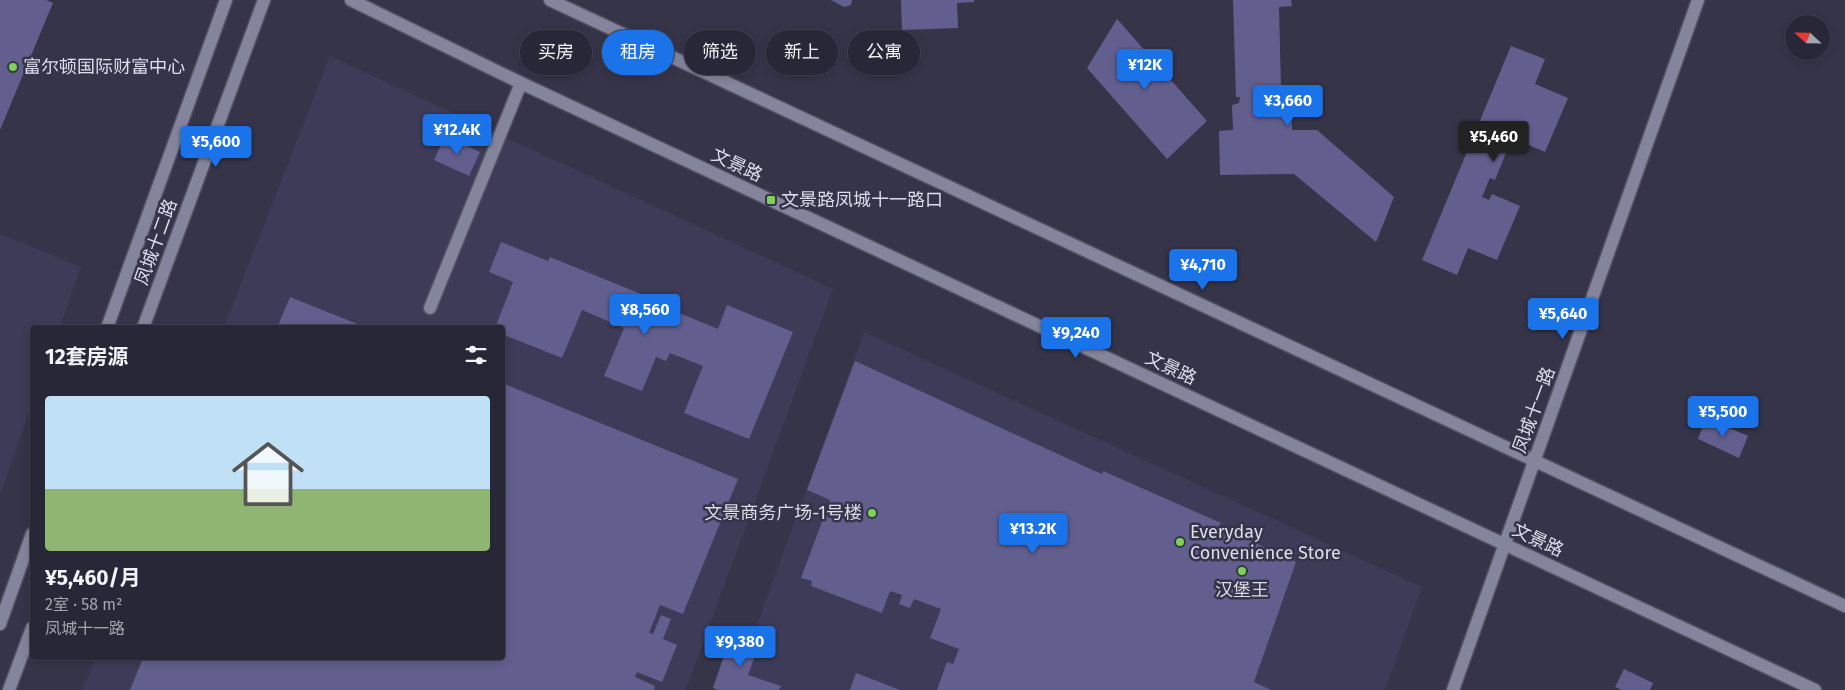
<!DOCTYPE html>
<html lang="zh">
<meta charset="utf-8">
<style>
body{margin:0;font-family:"Fira Sans","Noto Sans SC",sans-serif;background:#302f3f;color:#f1f3f6;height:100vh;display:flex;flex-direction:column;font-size:19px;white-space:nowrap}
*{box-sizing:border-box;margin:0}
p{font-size:16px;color:#a5a5ad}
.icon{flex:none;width:28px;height:28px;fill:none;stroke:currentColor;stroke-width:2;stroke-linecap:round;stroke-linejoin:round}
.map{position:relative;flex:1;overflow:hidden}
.side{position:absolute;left:30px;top:325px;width:475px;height:335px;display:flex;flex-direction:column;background:#282737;border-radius:5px;box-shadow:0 2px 8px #0003,0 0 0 1px #444452}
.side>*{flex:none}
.banner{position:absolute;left:520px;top:30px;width:475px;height:45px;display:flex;gap:10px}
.needle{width:32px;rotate:292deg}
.tools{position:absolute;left:1785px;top:15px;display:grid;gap:10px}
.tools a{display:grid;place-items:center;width:45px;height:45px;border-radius:50%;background:#282737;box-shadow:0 2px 8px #0003,0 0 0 1px #444452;font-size:25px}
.price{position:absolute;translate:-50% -42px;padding:0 11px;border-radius:5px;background:#1a73e8;color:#fff;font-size:16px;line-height:32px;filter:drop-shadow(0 1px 2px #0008)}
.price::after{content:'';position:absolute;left:50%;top:30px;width:15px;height:11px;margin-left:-8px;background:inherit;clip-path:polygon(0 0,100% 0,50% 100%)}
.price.active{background:#222;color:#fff}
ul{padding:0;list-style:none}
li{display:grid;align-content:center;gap:10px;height:265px;padding:0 15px}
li+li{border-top:1px solid #444452}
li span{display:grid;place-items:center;height:155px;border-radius:5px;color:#555}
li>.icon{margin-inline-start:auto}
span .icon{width:90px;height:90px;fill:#fffc;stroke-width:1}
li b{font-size:21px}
h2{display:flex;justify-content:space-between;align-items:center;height:60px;padding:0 15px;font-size:21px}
.tag{padding:0 18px;border-radius:22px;background:#282737;box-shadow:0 2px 8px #0003,0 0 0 1px #444452;font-size:18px;line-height:45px}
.tag.active{background:#1a73e8;color:#fff}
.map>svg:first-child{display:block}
.built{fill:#3d3b57}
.building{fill:#625f8f}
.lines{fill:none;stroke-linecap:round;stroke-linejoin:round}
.lane-casing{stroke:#535164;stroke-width:15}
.secondary-casing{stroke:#535164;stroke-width:15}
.lane{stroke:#84849d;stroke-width:12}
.secondary{stroke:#84849d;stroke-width:12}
.poi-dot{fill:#7dd154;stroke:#353449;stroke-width:2}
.labels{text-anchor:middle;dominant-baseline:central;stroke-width:5;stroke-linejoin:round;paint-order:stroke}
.poi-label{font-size:18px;fill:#ddddeb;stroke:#353449;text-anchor:start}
.street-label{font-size:18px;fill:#ddddeb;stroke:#353449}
</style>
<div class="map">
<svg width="1845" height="690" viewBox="0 0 1845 690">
<rect width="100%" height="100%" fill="#353449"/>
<g class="built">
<polygon points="330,56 833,289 686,690 82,690 95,658 502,658 502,328 224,327"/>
<polygon points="0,234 81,267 60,327 32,328 32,404 0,495"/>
<polygon points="864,332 1422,587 1385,690 733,690"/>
</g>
<g class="building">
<polygon points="0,0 46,0 53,3 0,130"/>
<polygon points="831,0 852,0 851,5 844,7"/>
<polygon points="901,0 974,0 974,2 957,3 958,28 902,30"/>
<polygon points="1233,0 1291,0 1292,6 1279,7 1281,88 1291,89 1292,130 1317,130 1394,197 1376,242 1294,174 1220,175 1219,131 1233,130 1232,105 1239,103 1240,97 1236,97"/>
<polygon points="1117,19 1207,121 1167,159 1087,68"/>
<polygon points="1511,46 1545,59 1535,84 1568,98 1545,152 1512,138 1495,180 1490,178 1482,197 1489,200 1492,194 1520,206 1497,260 1468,248 1457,275 1422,260"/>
<polygon points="445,136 480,152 469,176 434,160"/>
<polygon points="501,242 548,261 550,257 673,307 672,310 718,329 727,305 793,332 749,439 684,413 703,366 670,353 666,361 656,357 642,391 604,376 624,328 582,310 562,358 502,334 502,328 495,328 513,282 489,272"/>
<polygon points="290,297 365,327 365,328 277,328"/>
<polygon points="855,361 1097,472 1102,474 1103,471 1221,523 1219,526 1296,562 1254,682 1271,690 937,690 947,662 953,664 959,649 930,638 941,609 914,599 910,608 899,604 902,595 890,591 882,613 811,586 812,581 801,578 830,500 807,490"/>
<polygon points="502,383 738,479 683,614 660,605 649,633 653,634 661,615 671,619 663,639 677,645 662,682 637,672 635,677 655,686 654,690 130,690 143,658 502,658"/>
<polygon points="1706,418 1748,436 1739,458 1698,439"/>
<polygon points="731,635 759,644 748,675 781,686 779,690 718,690 713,688"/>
<polygon points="1624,669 1653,683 1650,690 1622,690 1615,687"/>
<polygon points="856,673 900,690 850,690"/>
</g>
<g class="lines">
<defs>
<polyline id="lane" points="430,308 521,83"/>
<g id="secondary">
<polyline points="351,0 521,83 1815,690"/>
<polyline points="550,0 1845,606"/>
<polyline points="107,328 226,0"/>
<polyline points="143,328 264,0"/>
<polyline points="0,624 32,534"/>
<polyline points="9,690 32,628"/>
<polyline points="1453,690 1698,0"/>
</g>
</defs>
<use href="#lane" class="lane-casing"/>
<use href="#secondary" class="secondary-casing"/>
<use href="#lane" class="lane"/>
<use href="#secondary" class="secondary"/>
</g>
<g class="poi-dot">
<circle cx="13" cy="67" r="5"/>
<rect x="766" y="195" width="10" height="10" rx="2.5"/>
<circle cx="872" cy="513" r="5"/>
<circle cx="1180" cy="542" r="5"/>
<circle cx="1242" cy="571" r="5"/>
</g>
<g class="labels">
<g class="poi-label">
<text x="23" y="67">富尔顿国际财富中心</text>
<text x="781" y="200">文景路凤城十一路口</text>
<text x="862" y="513" text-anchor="end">文景商务广场-1号楼</text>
<text x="1190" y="532">Everyday<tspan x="1190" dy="21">Convenience Store</tspan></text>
<text x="1242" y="590" text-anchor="middle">汉堡王</text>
</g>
<g class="street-label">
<text transform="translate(737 165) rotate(25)">文景路</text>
<text transform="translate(156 242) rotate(-70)">凤城十二路</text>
<text transform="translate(1171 368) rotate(25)">文景路</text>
<text transform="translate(1534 410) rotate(-70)">凤城十一路</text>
<text transform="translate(1538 540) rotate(25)">文景路</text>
</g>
</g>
</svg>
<div class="tools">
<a><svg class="needle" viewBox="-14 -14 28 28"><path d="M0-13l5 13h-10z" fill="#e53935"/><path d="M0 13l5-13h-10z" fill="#a5a5ad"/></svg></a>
</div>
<b class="price" style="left:1145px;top:91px">¥12K</b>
<b class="price" style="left:1288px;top:127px">¥3,660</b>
<b class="price" style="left:457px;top:156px">¥12.4K</b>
<b class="price active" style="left:1494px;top:163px">¥5,460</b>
<b class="price" style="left:216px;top:168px">¥5,600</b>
<b class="price" style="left:1203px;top:291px">¥4,710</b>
<b class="price" style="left:645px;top:336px">¥8,560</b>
<b class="price" style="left:1563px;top:340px">¥5,640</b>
<b class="price" style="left:1076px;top:359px">¥9,240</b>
<b class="price" style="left:1723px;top:438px">¥5,500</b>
<b class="price" style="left:1033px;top:555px">¥13.2K</b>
<b class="price" style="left:740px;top:668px">¥9,380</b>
<div class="banner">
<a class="tag">买房</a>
<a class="tag active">租房</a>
<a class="tag">筛选</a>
<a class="tag">新上</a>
<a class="tag">公寓</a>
</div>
<section class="side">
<h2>12套房源<svg class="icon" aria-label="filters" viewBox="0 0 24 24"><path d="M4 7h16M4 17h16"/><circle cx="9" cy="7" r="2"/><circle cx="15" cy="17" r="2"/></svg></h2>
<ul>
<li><span style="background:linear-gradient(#bfe0f5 60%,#8fb573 0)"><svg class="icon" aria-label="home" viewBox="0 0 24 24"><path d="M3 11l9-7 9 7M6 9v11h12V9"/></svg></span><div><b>¥5,460/月</b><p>2室 · 58 m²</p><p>凤城十一路</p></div></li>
</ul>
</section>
</div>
